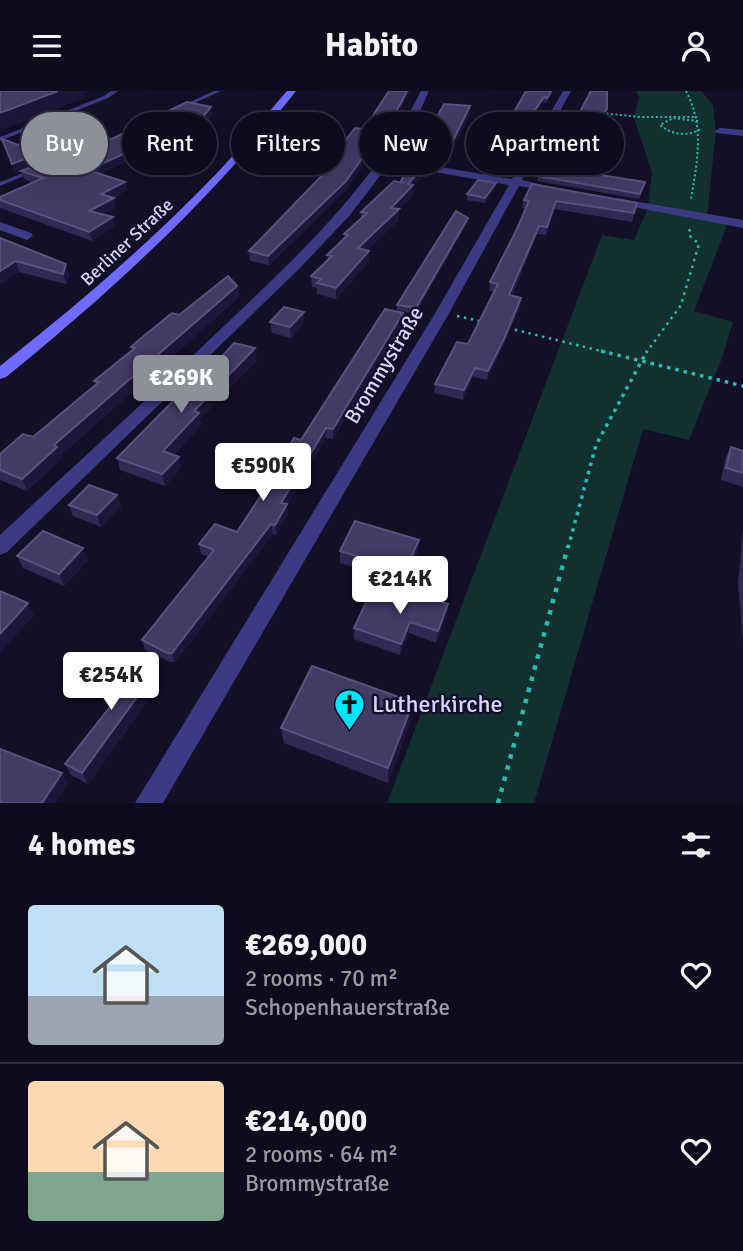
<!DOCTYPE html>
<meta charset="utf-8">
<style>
body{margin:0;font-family:Signika,sans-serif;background:#1c1929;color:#f1f3f6;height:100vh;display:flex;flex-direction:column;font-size:26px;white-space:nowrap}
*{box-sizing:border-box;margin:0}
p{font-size:23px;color:#9b9ba3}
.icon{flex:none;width:38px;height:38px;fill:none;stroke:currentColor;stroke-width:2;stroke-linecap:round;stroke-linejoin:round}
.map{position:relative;height:712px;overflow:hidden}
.sheet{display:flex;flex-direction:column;background:#0e0b1c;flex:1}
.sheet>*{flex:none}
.banner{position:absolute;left:21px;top:21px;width:702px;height:63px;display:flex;gap:14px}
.price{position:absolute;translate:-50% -60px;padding:0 16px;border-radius:7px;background:#fff;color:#222;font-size:23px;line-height:46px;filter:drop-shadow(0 2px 4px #0008)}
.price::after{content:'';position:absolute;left:50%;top:42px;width:21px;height:16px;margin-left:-10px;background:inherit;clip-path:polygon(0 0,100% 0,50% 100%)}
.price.on{background:#8c9099;color:#fff}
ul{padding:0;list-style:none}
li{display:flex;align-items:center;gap:21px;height:175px;padding:0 28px}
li+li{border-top:2px solid #2e2b3b}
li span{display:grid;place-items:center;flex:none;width:196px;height:140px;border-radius:7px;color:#555}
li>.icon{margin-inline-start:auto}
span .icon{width:84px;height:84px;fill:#fffc;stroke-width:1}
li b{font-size:30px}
h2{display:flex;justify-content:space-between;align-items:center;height:84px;padding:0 28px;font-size:30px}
.tag{padding:0 24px;border-radius:32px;background:#0e0b1c;box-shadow:0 7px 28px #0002,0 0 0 2px #2e2b3b;font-size:24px;line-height:63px}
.tag.on{background:#8c9099;color:#fff}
header{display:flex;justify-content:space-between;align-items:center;height:91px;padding:0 28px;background:#0e0b1c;font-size:32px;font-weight:800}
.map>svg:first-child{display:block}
.green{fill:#12302f}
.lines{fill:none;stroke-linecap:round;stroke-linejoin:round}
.path-far3{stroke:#2fb8b0;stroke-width:2;stroke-dasharray:2 2.5;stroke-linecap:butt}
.path-far2{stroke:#2fb8b0;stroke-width:2.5;stroke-dasharray:2.5 4.5;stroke-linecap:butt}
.path-far1{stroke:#2fb8b0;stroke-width:3.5;stroke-dasharray:3.5 5;stroke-linecap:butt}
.path{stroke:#2fb8b0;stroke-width:4.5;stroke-dasharray:4.5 7;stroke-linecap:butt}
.lane{fill:#3d3a85;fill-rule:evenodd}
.street{fill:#3d3a85;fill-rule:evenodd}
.secondary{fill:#6f6bff;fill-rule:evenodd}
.wall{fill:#312854}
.shaded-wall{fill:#1d163a}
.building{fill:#433a66;stroke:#5a527e;stroke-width:2}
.labels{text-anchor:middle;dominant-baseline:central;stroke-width:5;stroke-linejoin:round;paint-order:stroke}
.far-street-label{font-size:18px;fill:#d9d4ff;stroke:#130f26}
.street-label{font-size:21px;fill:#d9d4ff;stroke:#130f26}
.near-poi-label{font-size:24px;fill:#d9d4ff;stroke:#130f26;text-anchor:start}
</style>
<header><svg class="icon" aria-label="menu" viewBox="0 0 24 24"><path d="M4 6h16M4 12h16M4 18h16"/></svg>Habito<svg class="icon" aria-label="person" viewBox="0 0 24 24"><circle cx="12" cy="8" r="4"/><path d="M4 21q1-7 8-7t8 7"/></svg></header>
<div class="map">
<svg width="743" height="712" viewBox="0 0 743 712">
<rect width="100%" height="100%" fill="#130f26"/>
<polygon class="green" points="636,0 701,0 713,14 716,40 707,126 728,132 694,220 733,231 722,267 689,349 643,338 534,712 387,712 602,144 634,149 648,117 652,82 634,27 639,7"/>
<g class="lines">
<g class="path-far3">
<path d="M686 0C705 36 697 71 691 109"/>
<polyline points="602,22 640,26 697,26"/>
<path d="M698 30 673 27 660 34C672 44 687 46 701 38"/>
</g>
<g class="path-far2">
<polyline points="457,225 484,231"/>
<polyline points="508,237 609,262"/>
<polyline points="646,262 681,214 699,153 689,144 690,137"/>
</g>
<g class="path-far1">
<polyline points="601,260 743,295"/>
<polyline points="568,457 596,354 647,260"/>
</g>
<polyline class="path" points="498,712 568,455"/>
<g class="lane">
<polygon points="111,0 118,0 108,7 0,50 0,46 104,5"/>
<polygon points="214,0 221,0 140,37 135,36"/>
<polygon points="31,79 36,80 0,95 0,91"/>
</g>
<g class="street">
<path d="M421 0H429L414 33 393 68 512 88 563 0H571L522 89 560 98 554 101 519 95 448 224 163 712H135L434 224 509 94 389 73 350 124 300 177 7 461 0 464V444C75 374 151 305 225 234 300 163 374 94 421 0Z"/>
<polygon points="720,37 743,39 743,45 717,42 715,40"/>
<polygon points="616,107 743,129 743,137 612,112 612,108"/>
<polygon points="0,131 31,142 33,145 27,149 0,139"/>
</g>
<path class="secondary" d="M287 0H296C212 108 112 200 6 286L0 288V275C76 215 150 152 217 82 242 56 263 27 287 0Z"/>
</g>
<g class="wall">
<polygon points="389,0 410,0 401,19 380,54 377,54 346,99 269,174 250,170 249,160 328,78 328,71 364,38"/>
<polygon points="526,0 553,0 546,12 543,11 498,78 477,74 478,69 513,25 514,21"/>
<polygon points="591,0 608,0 607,4 606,22 593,38 573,77 589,82 644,96 639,108 537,90 538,85 551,75"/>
<polygon points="212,23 190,51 178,57 164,53 100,83 127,99 112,107 116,116 102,123 113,126 115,135 92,150 0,117 0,106 34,92 24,88 21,80 105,51 171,36 160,33 158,25"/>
<polygon points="470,23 447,70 437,68 433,72 417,70 417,62"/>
<polygon points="425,82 413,96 413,104 399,118 399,129 367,159 369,170 336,208 317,203 317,197 312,196 311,185 328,169 327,164 344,147 344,143 361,127 361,121 401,92 401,90"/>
<polygon points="496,92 495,97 485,112 467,109 467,103"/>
<polygon points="524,109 637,112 632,131 555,118 546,144 537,143 512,205 520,216 502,257 487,289 473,286 463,309 434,302 435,293 468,253 494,201 489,200 490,191 516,140 525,117 522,117"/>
<polygon points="467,132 415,223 397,219 397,214"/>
<polygon points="0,147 69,183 66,193 19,181 0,193"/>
<polygon points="237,195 239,206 61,364 62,367 27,400 0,389 0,363 33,346 96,294 94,290 132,259 131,256 179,224"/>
<polygon points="403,222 403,232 333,348 326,347 287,414 288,423 276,444 273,443 175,571 170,571 145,559 142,549 209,466 201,463 199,453 237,441 271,390 270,386"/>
<polygon points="270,231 304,232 291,247 272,242"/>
<polygon points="257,269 200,328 201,334 174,364 179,366 181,377 165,395 120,379 117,367 210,279"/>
<polygon points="731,356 743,360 743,396 721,389 725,368"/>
<polygon points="117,404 121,416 101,436 73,425 69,414"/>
<polygon points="743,439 743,552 738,493"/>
<polygon points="419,449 418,460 404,492 340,472 340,460"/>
<polygon points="17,465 88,469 64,495 23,477"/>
<polygon points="448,513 447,525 436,552 409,542 400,564 354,548 354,537 404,514"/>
<polygon points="157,596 88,693 71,684 65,673 111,614 104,610 99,599"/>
<polygon points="412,627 388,692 284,652 281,637"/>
</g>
<g class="shaded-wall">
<polygon points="58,0 84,0 85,7 0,40 0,21"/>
<polygon points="407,0 410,0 401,19 380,54 380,46"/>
<polygon points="544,6 543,11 498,78 498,72"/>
<polygon points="470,15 470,23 447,70 447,62"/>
<polygon points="211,16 212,23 190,51 178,57 177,49 189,43"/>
<polygon points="607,18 606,22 593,38 571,81 572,76 594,33"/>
<polygon points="87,44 89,54 15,82 12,73"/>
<polygon points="163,45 164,53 90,88 88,79"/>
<polygon points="377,46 377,54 346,99 269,174 268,165"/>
<polygon points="437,60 437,68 433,72 433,64"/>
<polygon points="425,73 425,82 413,96 413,104 392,125 399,118 399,129 358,168 358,157"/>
<polygon points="125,91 127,99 103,111 101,103"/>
<polygon points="496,92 495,97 485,112 485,107"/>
<polygon points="114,107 116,116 92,129 89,120"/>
<polygon points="556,110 555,118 546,144 547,136"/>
<polygon points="113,126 115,135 92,150 89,141"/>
<polygon points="468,127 467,132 415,223 416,217"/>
<polygon points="539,135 537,143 508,213 509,204"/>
<polygon points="369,160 369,170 336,208 336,197"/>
<polygon points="16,170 19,181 0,193 0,180"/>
<polygon points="66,173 69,183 66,193 63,183"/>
<polygon points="237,195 239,206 61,364 62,367 27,400 22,388 54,354"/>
<polygon points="521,207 520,216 502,257 487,289 488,280"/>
<polygon points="304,221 304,232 291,247 290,236"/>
<polygon points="403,222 403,232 333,348 333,338"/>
<polygon points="255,257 257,269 200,328 201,334 166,372 163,360 194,320"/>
<polygon points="475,277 473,286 463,309 464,299"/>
<polygon points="326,337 326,347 287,414 288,423 276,444 275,434 281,412"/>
<polygon points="179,366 181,377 165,395 162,383"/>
<polygon points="117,404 121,416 101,436 97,424"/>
<polygon points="271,433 273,443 175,571 172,562"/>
<polygon points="419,449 418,460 404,492 405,480"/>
<polygon points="83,457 88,469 64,495 59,483"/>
<polygon points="28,512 34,524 0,562 0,543"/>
<polygon points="448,513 447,525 436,552 438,540"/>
<polygon points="410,531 409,542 400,564 401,553"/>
<polygon points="153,584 157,596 88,693 82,682"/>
<polygon points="413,611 412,627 388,692 388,677"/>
<polygon points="62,682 68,692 55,712 42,712"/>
</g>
<g class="building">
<polygon points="0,0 58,0 0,22"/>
<polygon points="389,0 407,0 401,12 380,46 377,46 346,90 268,165 249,160 334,72 328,71 355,37 364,38"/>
<polygon points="526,0 551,0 547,7 544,6 498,72 478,69 516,21 514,21"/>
<polygon points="591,0 607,0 607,18 594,33 572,76 589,79 588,82 645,91 640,103 538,85 544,74 551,75"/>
<polygon points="187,11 211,16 189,43 177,49 163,45 88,79 125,91 101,103 114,107 89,120 113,126 89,141 0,109 0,106 43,87 21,80 100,50 105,51 147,31 189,39 188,33 158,25"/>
<polygon points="444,13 470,15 447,62 437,60 433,64 417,62"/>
<polygon points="63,37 87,44 12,73 2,48 21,55"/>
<polygon points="412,70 425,73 408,93 413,94 391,117 399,118 358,157 369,160 336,197 317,192 321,188 311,185 332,165 327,164 348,144 344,143 367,122 361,121 394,90 404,92 401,90"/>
<polygon points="478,89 496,92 485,107 467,103"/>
<polygon points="532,93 637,112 634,122 556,110 547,136 539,135 509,204 521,207 504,248 488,280 475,277 464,299 435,293 457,251 468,253 498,193 490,191 516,140 529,110 524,109"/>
<polygon points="456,120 468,127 416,217 397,214"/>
<polygon points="0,147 66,173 63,183 16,170 0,180"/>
<polygon points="228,185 237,195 54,354 57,356 22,388 0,379 0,363 23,343 33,346 99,291 94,290 135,257 131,256 145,244 172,222 179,224"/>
<polygon points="284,216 304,221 290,236 270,231"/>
<polygon points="385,218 403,222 333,338 326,337 281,412 287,413 275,434 271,433 172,562 167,562 142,549 214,459 199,453 215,433 237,441 273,386 270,386 294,347 301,349"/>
<polygon points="234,252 255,257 194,320 199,322 163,360 179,366 162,383 117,367 180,303 207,278 210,279"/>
<polygon points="731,356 743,360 743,382 726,377"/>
<polygon points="89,394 117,404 97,424 69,414"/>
<polygon points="355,430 419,449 405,480 340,460"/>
<polygon points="43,440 83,457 59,483 17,465"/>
<polygon points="0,500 28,512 0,543"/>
<polygon points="410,501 448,513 438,540 410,531 401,553 354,537 370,503 404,514"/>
<polygon points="120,571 153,584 82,682 65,673 117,607 99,599"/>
<polygon points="312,575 413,611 388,677 281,637"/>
<polygon points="0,658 62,682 42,712 0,712"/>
</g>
<defs>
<symbol id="church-pin" viewBox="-11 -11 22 30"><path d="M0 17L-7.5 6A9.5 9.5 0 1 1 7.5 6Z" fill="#00e5ff" stroke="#130f26"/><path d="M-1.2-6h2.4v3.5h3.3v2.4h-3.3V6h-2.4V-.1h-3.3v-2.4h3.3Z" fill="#111"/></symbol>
</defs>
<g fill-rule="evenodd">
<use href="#church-pin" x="332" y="596" width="35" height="47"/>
</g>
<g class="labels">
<g class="far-street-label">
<text transform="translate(127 151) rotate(-43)">Berliner Straße</text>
</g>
<g class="street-label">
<text transform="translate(384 274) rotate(-59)">Brommystraße</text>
</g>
<g class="near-poi-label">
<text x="372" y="613">Lutherkirche</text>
</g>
</g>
</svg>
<b class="price on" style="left:181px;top:324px">€269K</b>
<b class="price" style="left:263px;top:412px">€590K</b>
<b class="price" style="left:400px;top:525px">€214K</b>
<b class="price" style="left:111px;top:621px">€254K</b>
<div class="banner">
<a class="tag on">Buy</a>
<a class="tag">Rent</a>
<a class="tag">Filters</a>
<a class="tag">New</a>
<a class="tag">Apartment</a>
</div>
</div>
<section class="sheet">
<h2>4 homes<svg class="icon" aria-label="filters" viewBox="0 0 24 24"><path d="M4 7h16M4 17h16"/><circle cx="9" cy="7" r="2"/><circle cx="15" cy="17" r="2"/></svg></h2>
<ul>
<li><span style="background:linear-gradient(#bfe0f5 65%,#9aa5b1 0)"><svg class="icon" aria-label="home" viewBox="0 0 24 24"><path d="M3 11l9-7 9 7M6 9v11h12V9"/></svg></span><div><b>€269,000</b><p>2 rooms · 70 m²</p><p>Schopenhauerstraße</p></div><svg class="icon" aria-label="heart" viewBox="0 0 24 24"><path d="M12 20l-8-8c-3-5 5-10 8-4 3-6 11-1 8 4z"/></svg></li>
<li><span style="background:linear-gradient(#ffd9b3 65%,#7fa58c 0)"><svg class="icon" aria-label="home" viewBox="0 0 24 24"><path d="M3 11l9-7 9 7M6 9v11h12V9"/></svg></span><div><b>€214,000</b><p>2 rooms · 64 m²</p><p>Brommystraße</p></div><svg class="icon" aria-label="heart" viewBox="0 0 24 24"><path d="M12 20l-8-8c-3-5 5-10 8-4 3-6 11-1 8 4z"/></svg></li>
</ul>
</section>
